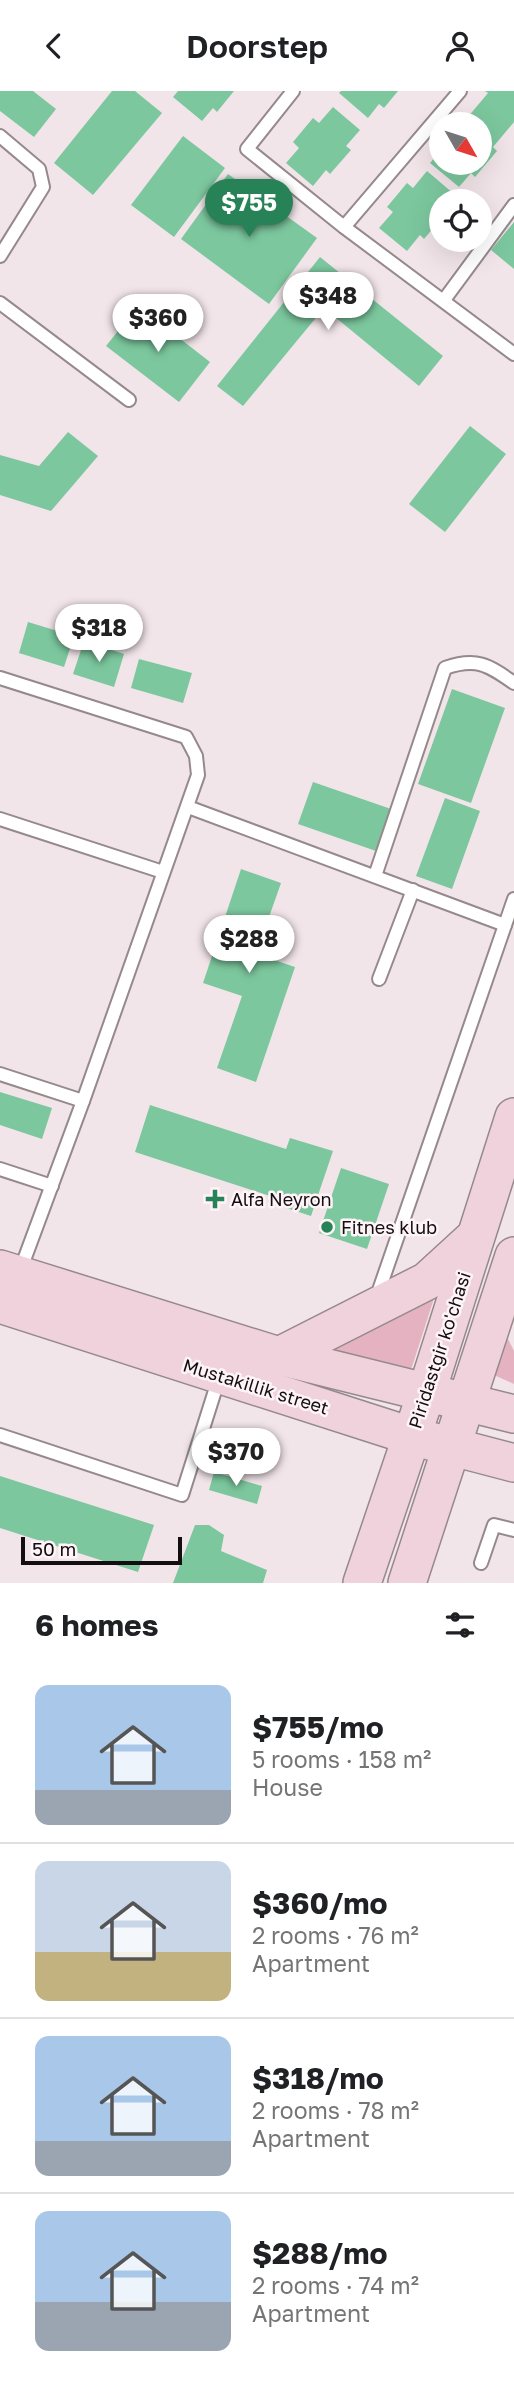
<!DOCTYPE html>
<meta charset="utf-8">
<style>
body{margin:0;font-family:"Golos Text",sans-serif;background:#f6f6f6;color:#202124;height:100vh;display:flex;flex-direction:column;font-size:26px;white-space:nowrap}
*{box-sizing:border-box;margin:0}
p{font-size:23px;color:#757577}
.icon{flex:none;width:38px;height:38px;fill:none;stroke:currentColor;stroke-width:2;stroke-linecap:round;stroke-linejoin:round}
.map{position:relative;height:1492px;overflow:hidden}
.sheet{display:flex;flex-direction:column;background:#fff;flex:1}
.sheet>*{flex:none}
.needle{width:46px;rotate:129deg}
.fabs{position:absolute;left:429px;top:21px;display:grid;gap:14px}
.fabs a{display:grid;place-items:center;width:63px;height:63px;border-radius:50%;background:#fff;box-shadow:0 7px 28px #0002;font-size:35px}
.scale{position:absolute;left:21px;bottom:18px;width:161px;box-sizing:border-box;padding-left:7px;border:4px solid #130f10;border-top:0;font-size:19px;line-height:24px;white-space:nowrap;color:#130f10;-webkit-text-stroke:5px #fef3f6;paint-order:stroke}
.price{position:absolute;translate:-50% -60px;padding:0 16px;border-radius:24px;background:#fff;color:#222;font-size:23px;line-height:46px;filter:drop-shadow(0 2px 4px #0008)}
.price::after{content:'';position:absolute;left:50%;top:42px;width:21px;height:16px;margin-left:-10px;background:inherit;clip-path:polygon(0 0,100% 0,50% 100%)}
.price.selected{background:#278258;color:#fff}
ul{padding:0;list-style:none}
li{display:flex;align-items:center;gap:21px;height:175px;padding:0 35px}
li+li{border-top:2px solid #e0e0e0}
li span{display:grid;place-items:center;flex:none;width:196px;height:140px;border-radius:14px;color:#555}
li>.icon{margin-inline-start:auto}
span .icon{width:84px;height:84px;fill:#fffc;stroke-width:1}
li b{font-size:30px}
h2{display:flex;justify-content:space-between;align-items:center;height:84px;padding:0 35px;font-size:30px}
header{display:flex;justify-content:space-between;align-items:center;height:91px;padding:0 35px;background:#fff;font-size:32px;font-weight:600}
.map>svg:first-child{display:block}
.green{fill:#e4b2c1}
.building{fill:#7cc79e}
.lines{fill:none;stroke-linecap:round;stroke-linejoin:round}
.service-casing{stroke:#95898c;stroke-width:16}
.secondary-casing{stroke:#95898c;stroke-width:40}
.service{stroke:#fff;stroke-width:12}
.secondary{stroke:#efd2dc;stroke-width:37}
.poi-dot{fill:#278258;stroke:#fef3f6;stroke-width:2.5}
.labels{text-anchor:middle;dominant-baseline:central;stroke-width:5;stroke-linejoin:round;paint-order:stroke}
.poi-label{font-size:18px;fill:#130f10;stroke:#fef3f6;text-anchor:start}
.street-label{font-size:18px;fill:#130f10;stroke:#fef3f6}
</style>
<header><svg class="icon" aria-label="back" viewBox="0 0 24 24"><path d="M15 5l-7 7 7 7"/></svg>Doorstep<svg class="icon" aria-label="person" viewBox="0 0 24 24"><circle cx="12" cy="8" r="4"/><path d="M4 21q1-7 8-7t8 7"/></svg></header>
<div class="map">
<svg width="514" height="1492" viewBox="0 0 514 1492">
<rect width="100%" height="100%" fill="#f2e5e9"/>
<g class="green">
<polygon points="437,1198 410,1282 307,1260"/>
<polygon points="505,1242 514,1260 514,1293 494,1284"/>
</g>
<g class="building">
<polygon points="0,0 33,0 56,18 34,46 0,20"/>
<polygon points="112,0 135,0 162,22 93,104 54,72"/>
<polygon points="178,0 234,0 217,21 213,17 202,30 173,6"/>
<polygon points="341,0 398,0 384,17 379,13 368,27 339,2"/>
<polygon points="485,0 514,0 514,31 493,56 497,60 475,86 471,82 459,96 430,72 441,59 441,72 480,72 480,33 456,33 458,30 462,33 488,2"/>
<polygon points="333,16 360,39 346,55 351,59 330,83 326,79 313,95 286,72 299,57 293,51 313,27 319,32"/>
<polygon points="183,45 225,77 174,146 131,114"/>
<polygon points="427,80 454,103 448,110 441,110 441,128 424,148 420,144 407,160 379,137 393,121 387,116 407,92 413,97"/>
<polygon points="228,83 317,147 269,213 181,148"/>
<polygon points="514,131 514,178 491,159"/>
<polygon points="320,166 443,265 419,295 324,217 243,315 217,295"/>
<polygon points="138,215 210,271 179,311 106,255"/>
<polygon points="470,335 506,363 445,441 409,413"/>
<polygon points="68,341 98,365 51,420 0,404 0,364 39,375"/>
<polygon points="28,531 74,545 64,576 19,562"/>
<polygon points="84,550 124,563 114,596 73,583"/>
<polygon points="139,568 192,582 183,612 131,597"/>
<polygon points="452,598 505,617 471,712 418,693"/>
<polygon points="313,691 391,718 376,760 298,733"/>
<polygon points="445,707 480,720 452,798 416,785"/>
<polygon points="241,778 281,792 256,863 295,876 256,991 217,977 242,905 203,892"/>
<polygon points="0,1001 52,1017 42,1048 0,1034"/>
<polygon points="150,1014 286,1058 290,1047 333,1060 311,1125 268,1111 270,1105 135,1061"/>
<polygon points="341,1077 389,1093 367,1158 319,1142"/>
<polygon points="214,1381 262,1395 257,1413 209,1399"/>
<polygon points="0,1385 154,1434 138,1481 0,1437"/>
<polygon points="195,1434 209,1434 224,1444 221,1460 267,1479 263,1492 173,1492"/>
</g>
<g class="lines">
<defs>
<g id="service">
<polyline points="293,0 247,58 344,136 514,263"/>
<polyline points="0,45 39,78 43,96 0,165"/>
<polyline points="344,136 460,0"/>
<polyline points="444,209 514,114"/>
<polyline points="0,212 129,309"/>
<polyline points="0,587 186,646 196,665 198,684 83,1010 20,1180"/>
<polyline points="188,716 505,834"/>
<polyline points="0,728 163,781"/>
<path d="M375 785 445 577C477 566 488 574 514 592"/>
<polyline points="379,888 413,799"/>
<polyline points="0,983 83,1010"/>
<polyline points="0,1078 52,1095"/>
<polyline points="376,1208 514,808"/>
<polyline points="0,1344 182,1404 219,1287"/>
<polyline points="481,1472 494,1434 514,1439"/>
</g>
<g id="secondary">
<polyline points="0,1178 279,1265 514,1323"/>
<polyline points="0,1213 411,1345 514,1372"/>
<polyline points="279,1265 427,1190 474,1147"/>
<polyline points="362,1492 426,1303 514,1026"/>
<polyline points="407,1492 514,1165"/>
</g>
</defs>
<use href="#service" class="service-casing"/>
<use href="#secondary" class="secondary-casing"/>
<use href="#service" class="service"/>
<use href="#secondary" class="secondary"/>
</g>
<g class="poi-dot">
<path d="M211.5 1097.5h7v7h7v7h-7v7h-7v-7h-7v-7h7z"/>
<circle cx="327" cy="1136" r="7"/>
</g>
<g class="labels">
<g class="poi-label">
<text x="231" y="1108">Alfa Neyron</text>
<text x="341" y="1136">Fitnes klub</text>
</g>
<g class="street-label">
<text transform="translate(439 1259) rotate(-72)">Piridastgir ko'chasi</text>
<text transform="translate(256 1295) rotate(17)">Mustakillik street</text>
</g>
</g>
</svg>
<div class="fabs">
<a><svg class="needle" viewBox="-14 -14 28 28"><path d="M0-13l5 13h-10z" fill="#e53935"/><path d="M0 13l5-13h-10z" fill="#757577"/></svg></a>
<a><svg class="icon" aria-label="locate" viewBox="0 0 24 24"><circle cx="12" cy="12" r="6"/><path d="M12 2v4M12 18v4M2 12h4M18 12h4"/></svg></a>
</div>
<div class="scale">50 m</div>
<b class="price selected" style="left:249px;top:148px">$755</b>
<b class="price" style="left:328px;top:241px">$348</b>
<b class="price" style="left:158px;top:263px">$360</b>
<b class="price" style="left:99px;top:573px">$318</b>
<b class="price" style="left:249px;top:884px">$288</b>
<b class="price" style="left:236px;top:1397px">$370</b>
</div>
<section class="sheet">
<h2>6 homes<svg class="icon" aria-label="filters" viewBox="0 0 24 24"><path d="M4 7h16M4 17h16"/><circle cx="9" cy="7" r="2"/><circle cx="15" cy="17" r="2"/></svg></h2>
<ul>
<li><span style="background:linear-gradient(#a9c7e8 75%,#9aa5b1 0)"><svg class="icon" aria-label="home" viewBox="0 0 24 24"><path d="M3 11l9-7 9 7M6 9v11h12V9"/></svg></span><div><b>$755/mo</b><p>5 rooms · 158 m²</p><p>House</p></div></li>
<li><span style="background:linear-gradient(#c9d6e8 65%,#c2b280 0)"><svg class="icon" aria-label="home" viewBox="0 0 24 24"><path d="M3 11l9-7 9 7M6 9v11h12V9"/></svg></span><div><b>$360/mo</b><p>2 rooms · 76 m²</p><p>Apartment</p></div></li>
<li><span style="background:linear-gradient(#a9c7e8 75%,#9aa5b1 0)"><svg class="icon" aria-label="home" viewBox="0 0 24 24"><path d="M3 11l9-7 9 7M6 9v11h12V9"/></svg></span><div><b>$318/mo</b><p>2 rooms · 78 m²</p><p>Apartment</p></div></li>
<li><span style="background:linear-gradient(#a9c7e8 65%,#9aa5b1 0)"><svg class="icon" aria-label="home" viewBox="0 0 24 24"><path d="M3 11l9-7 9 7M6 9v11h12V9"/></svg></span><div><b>$288/mo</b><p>2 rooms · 74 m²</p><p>Apartment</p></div></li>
</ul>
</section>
